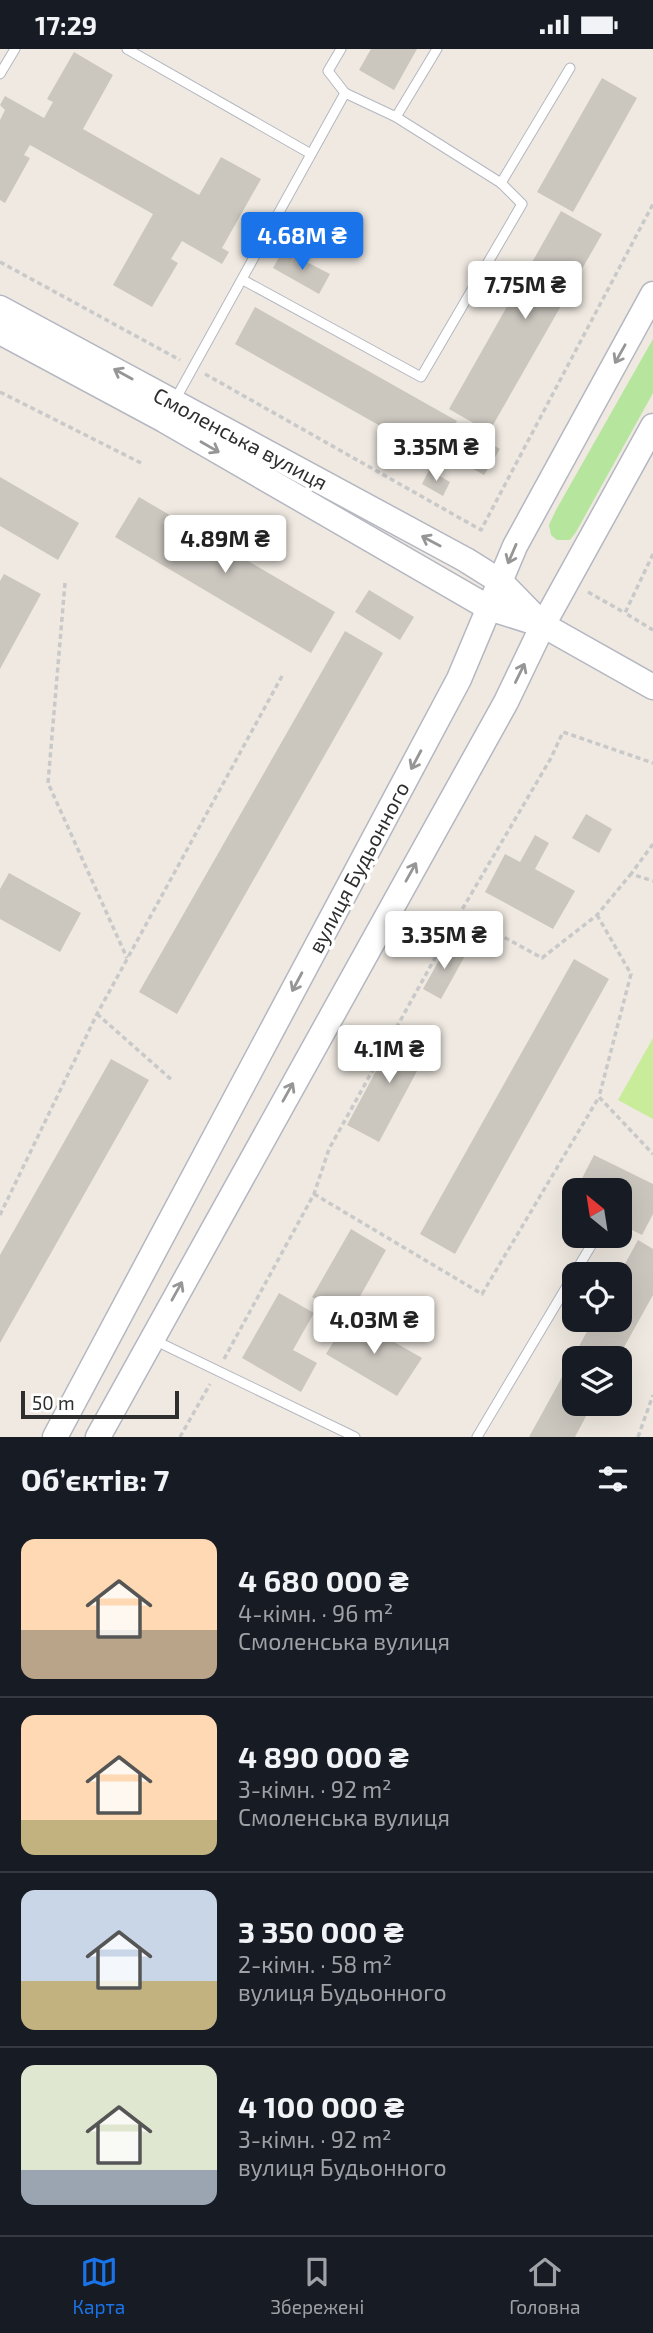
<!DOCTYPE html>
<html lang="uk">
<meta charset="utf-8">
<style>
body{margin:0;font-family:"Exo 2",sans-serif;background:#20242c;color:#f1f3f6;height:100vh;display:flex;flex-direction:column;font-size:26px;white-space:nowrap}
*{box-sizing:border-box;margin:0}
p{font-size:23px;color:#9ea1a6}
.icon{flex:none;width:38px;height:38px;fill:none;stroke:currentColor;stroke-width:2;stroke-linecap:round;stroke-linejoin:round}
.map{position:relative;height:1388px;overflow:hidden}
.side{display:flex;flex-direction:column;background:#171b24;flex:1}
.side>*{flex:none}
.needle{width:46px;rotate:330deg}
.fabs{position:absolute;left:562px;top:1129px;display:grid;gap:14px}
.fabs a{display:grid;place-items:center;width:70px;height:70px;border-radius:14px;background:#171b24;box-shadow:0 7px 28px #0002;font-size:35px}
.scale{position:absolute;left:21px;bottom:18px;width:158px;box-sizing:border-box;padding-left:7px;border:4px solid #2e2e2e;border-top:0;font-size:19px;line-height:24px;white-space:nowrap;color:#2e2e2e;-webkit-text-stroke:5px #fff;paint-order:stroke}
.price{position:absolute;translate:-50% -60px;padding:0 16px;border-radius:7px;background:#fff;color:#222;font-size:23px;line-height:46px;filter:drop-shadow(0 2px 4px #0008)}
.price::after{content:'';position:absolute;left:50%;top:42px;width:21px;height:16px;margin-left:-10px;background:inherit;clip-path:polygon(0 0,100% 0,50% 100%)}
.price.current{background:#1a73e8;color:#fff}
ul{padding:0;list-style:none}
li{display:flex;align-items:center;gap:21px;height:175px;padding:0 21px}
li+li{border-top:2px solid #363941}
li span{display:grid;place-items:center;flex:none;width:196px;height:140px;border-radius:14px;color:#555}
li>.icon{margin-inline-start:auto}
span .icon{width:84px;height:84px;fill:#fffc;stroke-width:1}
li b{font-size:30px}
h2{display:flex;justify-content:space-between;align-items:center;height:84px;padding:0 21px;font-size:30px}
.status{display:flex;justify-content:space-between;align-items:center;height:49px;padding:0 35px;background:#171b24;direction:ltr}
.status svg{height:19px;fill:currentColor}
.dock{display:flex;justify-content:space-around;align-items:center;height:98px;border-top:2px solid #363941;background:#171b24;font-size:19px;color:#9ea1a6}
.dock a{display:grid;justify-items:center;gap:4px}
.dock .current{color:#1a73e8}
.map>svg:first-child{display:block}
.green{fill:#b6e59e}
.pitch{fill:#c9ec9a}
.building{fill:#cbc7bf}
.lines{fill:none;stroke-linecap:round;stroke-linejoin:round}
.lane-casing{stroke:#b4b7c1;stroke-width:11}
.secondary-casing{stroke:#b4b7c1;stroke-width:27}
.path{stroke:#c9c9c9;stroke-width:3.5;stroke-dasharray:5 3.5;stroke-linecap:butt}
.lane{stroke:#fff;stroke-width:9}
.secondary{stroke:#fff;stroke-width:24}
.oneway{stroke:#969696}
.labels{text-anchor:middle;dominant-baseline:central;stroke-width:7;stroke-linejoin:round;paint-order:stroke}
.street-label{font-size:21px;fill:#2e2e2e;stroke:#fff}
</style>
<div class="status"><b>17:29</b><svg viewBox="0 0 49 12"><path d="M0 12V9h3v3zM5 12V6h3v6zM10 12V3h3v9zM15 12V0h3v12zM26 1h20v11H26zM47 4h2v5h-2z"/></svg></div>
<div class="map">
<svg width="653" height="1388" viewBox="0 0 653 1388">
<rect width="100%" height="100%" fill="#efe9e1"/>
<polygon class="green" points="653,290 653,344 576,483 570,491 557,491 551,486 549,476 556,461"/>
<polygon class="pitch" points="653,989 653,1070 618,1051"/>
<g class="building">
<polygon points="371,0 417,0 394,41 359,21"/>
<polygon points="74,3 113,26 83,80 199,146 221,108 261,130 222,199 229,203 222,215 182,192 171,210 178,214 152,258 113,236 153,165 30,96 24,106 30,109 5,154 0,151 0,71 5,61 0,56 5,47 44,69 53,53 47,50"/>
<polygon points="602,29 637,49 573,163 537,143"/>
<polygon points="561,162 602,185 489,383 449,360"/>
<polygon points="283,201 294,207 290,216 295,207 330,225 319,245 273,219"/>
<polygon points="255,258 457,372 437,409 235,295"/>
<polygon points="481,389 500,400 484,426 466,416"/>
<polygon points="429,421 450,433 443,447 422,435"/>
<polygon points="0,428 79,474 58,511 0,477"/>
<polygon points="139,448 335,563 311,604 115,488"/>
<polygon points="4,525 41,545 0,620 0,532"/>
<polygon points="369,541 414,568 400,591 355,563"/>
<polygon points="345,582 383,604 177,965 139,943"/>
<polygon points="586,765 612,780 599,804 572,789"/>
<polygon points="535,786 549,794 535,820 575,842 553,880 485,843 505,805 520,813"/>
<polygon points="9,824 81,864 60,903 0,870 0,840"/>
<polygon points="448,895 466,905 441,950 423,940"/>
<polygon points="574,910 609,930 455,1205 420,1185"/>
<polygon points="399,979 431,996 379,1093 347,1076"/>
<polygon points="111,1010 149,1031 0,1294 0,1206"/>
<polygon points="594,1106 653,1135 653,1165 642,1186 620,1175 620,1141 576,1141"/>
<polygon points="351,1180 386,1201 349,1267 312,1248"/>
<polygon points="638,1191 653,1200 653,1246 618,1309 574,1309 574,1354 593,1354 575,1388 529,1388 594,1270 620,1270 620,1224"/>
<polygon points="279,1244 314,1264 293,1301 317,1314 301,1343 242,1309"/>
<polygon points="349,1267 422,1309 397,1347 326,1305"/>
</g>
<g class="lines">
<defs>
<g id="lane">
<polyline points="127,0 311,105"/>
<polyline points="0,25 15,0"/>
<polyline points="345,44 396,68 501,134 570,19"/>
<polyline points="396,68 437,0"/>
<polyline points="243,231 421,328 522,155 501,134"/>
<polyline points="175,351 345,44 328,22 341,0"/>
<polyline points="156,1292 355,1388"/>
<polyline points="477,1388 592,1195"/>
</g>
<g id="secondary">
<polyline points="0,259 466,511 501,533 540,573"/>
<polyline points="0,283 164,371 489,559 543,576 653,638"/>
<polyline points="55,1388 459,630 515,497 653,245"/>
<polyline points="98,1388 506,653 543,576 653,377"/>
</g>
</defs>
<use href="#lane" class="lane-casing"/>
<use href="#secondary" class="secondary-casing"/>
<g class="path">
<polyline points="0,213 180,311"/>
<polyline points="205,325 481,481 653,155"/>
<polyline points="0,343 141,414"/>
<polyline points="653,505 625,564 653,581"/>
<polyline points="65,534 48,734 127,909"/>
<polyline points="588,543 625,564"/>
<polyline points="653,795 631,825 653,832"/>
<polyline points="460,864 542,909 597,866 631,825"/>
<polyline points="597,866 631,925 599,1048 653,1105"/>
<polyline points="97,965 173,1032"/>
<polyline points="314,1145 482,1245 599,1048"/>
<polyline points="0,1166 97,965 282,627"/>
<polyline points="224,1310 314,1145 329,1100 460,864 551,709 563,683 653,714"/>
<polyline points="180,1388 210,1335"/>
<polyline points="638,1388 653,1346"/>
</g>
<use href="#lane" class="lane"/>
<use href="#secondary" class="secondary"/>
</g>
<defs><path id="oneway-shaft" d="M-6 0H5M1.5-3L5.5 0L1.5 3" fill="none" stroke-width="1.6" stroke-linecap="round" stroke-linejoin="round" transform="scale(1.75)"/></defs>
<g class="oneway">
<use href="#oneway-shaft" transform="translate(620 305) rotate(119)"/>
<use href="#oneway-shaft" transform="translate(123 325) rotate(-151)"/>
<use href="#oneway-shaft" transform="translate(210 398) rotate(30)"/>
<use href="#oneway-shaft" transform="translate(431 492) rotate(-152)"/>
<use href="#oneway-shaft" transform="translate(512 505) rotate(113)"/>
<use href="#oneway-shaft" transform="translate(520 624) rotate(-64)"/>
<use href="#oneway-shaft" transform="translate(416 711) rotate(118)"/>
<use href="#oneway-shaft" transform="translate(411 823) rotate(-61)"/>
<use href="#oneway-shaft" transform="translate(297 933) rotate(118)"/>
<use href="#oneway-shaft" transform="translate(288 1043) rotate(-61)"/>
<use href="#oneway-shaft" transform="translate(177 1242) rotate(-61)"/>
</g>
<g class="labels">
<g class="street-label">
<text transform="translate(241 389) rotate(28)">Смоленська вулиця</text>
<text transform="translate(358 818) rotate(-62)">вулиця Будьонного</text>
</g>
</g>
</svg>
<div class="fabs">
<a><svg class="needle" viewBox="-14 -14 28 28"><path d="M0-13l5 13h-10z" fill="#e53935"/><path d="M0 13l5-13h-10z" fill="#9ea1a6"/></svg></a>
<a><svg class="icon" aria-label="locate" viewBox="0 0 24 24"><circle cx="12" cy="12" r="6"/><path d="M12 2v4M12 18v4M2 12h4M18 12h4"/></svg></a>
<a><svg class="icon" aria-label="layers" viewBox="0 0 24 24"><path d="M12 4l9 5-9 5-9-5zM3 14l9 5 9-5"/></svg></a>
</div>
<div class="scale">50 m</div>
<b class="price current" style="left:302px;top:223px">4.68M ₴</b>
<b class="price" style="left:525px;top:272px">7.75M ₴</b>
<b class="price" style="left:436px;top:434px">3.35M ₴</b>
<b class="price" style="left:225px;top:526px">4.89M ₴</b>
<b class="price" style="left:444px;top:922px">3.35M ₴</b>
<b class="price" style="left:389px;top:1036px">4.1M ₴</b>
<b class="price" style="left:374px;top:1307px">4.03M ₴</b>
</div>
<section class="side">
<h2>Об’єктів: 7<svg class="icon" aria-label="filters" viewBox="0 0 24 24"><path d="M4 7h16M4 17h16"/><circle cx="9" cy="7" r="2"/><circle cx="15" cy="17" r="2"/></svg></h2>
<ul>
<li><span style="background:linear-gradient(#ffd9b3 65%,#b9a48a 0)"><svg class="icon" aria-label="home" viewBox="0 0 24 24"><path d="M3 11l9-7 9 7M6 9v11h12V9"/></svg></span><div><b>4 680 000 ₴</b><p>4-кімн. · 96 m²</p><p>Смоленська вулиця</p></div></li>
<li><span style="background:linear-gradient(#ffd9b3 75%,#c2b280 0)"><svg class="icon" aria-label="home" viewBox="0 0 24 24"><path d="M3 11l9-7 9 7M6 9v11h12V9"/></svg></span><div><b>4 890 000 ₴</b><p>3-кімн. · 92 m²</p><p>Смоленська вулиця</p></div></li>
<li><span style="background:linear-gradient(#c9d6e8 65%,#c2b280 0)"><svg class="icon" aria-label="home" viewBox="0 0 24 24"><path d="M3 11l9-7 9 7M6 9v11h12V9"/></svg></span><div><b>3 350 000 ₴</b><p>2-кімн. · 58 m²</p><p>вулиця Будьонного</p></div></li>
<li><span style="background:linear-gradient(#dfe7d0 75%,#9aa5b1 0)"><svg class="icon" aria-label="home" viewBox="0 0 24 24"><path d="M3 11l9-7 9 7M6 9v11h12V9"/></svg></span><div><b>4 100 000 ₴</b><p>3-кімн. · 92 m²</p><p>вулиця Будьонного</p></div></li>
</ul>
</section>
<nav class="dock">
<a class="current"><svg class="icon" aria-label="map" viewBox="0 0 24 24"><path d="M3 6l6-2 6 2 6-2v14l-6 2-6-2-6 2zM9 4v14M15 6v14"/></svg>Карта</a>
<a><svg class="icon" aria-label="saved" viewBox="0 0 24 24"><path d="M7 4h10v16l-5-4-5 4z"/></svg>Збережені</a>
<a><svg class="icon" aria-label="home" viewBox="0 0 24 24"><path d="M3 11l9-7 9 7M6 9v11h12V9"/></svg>Головна</a>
</nav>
